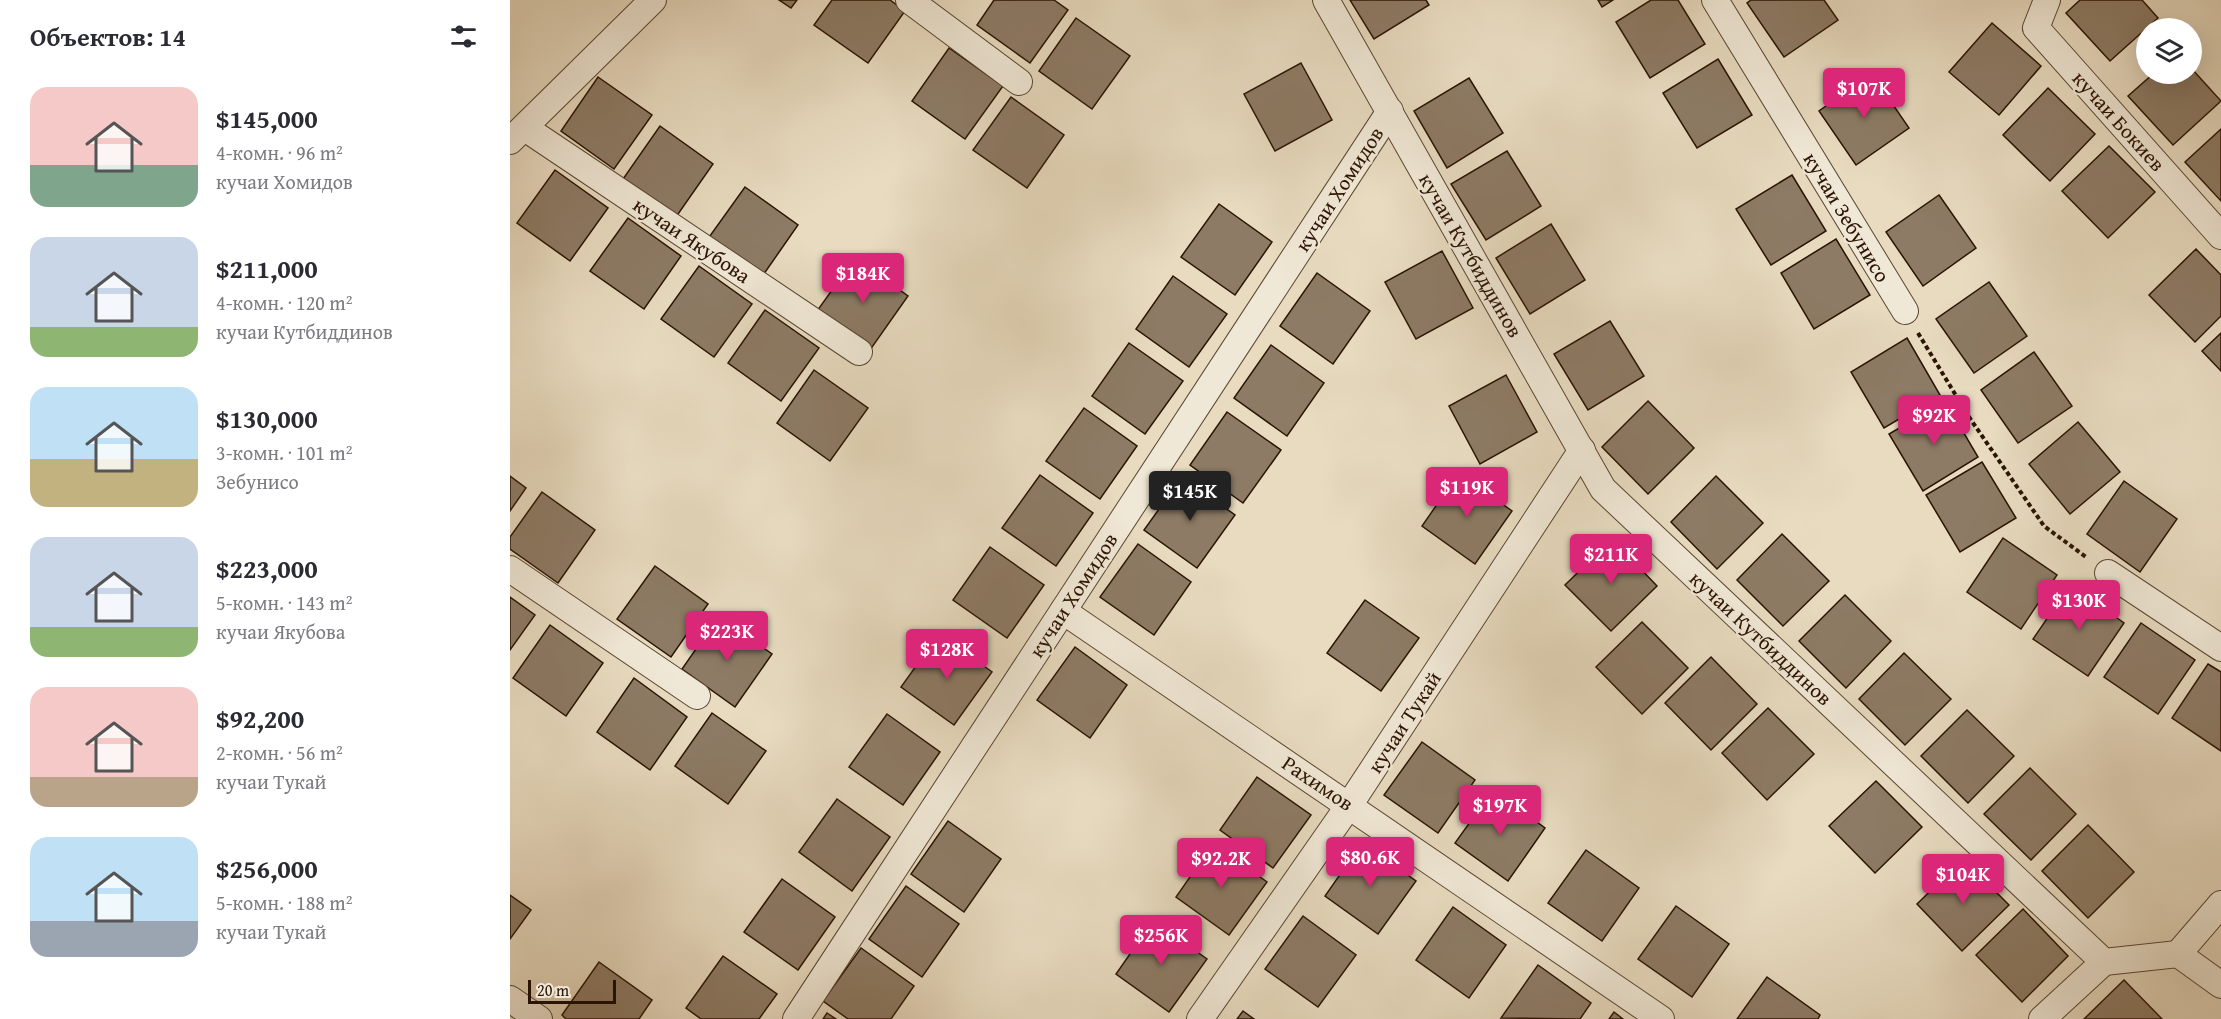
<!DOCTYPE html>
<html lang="ru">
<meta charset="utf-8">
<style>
body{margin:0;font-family:"Gentium Book Plus",serif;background:#f7f7f7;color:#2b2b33;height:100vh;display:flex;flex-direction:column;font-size:22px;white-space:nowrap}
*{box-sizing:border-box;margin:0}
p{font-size:20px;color:#7c7c81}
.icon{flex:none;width:33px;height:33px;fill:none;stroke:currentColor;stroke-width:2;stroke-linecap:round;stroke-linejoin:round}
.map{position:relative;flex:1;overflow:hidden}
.side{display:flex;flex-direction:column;background:#fff;width:510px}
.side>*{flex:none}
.tools{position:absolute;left:1626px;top:18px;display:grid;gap:12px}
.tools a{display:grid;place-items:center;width:66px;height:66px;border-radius:50%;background:#fff;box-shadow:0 6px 24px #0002;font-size:30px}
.scale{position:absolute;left:18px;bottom:15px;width:88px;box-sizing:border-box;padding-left:6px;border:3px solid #2b1403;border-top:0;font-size:16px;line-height:21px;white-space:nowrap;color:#2b1403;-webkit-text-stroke:4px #f0e8d6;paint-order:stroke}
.price{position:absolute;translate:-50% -51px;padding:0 14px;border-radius:6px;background:#db2777;color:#fff;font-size:20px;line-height:39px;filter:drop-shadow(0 2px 3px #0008)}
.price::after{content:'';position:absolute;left:50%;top:36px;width:18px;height:14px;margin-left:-9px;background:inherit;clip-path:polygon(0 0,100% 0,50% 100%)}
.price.active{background:#222;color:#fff}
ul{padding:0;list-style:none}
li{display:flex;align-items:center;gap:18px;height:150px;padding:0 30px}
li span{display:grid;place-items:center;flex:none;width:168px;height:120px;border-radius:18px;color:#555}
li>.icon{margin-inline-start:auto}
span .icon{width:72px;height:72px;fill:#fffc;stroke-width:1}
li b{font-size:26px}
h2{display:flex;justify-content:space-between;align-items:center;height:72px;padding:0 30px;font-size:26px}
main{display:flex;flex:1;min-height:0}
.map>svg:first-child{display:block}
.building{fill:#8d7b65;stroke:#2b1403;stroke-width:1.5}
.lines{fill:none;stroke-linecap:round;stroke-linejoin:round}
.street-casing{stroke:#5a4632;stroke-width:28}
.path{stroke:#2b1403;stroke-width:4;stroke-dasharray:4.5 3;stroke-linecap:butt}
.street{stroke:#f0e8d6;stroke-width:26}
.labels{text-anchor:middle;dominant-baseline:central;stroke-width:4.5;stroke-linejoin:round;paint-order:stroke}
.street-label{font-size:21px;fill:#2b1403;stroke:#f0e8d6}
</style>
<main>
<section class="side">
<h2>Объектов: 14<svg class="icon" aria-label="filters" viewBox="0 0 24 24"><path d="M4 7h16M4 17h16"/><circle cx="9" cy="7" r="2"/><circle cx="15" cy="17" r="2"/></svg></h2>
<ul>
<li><span style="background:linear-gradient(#f6c9c9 65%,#7fa58c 0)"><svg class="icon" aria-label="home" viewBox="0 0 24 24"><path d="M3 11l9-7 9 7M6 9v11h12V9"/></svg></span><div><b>$145,000</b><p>4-комн. · 96 m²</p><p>кучаи Хомидов</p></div></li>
<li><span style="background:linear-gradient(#c9d6e8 75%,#8fb573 0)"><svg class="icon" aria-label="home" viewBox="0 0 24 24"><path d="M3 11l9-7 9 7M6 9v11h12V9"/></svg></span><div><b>$211,000</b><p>4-комн. · 120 m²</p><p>кучаи Кутбиддинов</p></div></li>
<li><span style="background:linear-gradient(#bfe0f5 60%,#c2b280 0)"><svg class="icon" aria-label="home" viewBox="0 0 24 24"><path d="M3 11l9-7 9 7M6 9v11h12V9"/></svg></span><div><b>$130,000</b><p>3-комн. · 101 m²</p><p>Зебунисо</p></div></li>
<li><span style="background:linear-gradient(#c9d6e8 75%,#8fb573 0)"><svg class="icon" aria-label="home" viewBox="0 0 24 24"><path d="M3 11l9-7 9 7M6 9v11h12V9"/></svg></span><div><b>$223,000</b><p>5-комн. · 143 m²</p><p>кучаи Якубова</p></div></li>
<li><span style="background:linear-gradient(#f6c9c9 75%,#b9a48a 0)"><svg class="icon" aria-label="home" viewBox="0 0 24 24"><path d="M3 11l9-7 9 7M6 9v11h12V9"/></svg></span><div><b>$92,200</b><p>2-комн. · 56 m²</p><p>кучаи Тукай</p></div></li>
<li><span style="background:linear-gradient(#bfe0f5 70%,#9aa5b1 0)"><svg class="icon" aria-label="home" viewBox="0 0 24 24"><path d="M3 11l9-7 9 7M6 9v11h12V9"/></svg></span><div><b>$256,000</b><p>5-комн. · 188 m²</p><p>кучаи Тукай</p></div></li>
</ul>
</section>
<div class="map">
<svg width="1711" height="1019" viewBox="0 0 1711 1019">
<rect width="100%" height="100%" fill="#e8dbc0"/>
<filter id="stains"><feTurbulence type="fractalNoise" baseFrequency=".00333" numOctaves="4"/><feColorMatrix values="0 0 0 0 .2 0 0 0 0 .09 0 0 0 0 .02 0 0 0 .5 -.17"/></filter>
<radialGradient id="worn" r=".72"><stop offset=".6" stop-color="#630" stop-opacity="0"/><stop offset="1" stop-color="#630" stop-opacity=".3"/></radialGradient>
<g class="building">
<polygon points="269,0 287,0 281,8"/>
<polygon points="322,0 380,0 395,11 358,63 304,25"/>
<polygon points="484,0 544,0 558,10 520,63 467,25"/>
<polygon points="840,0 916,0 919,5 864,39"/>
<polygon points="1088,0 1103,0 1092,7"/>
<polygon points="1141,0 1168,0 1195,44 1140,78 1106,22"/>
<polygon points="1241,0 1314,0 1328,20 1274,57 1237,3"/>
<polygon points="1570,0 1632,0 1648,18 1600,61 1556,13"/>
<polygon points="566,18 620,56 582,109 529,71"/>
<polygon points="1482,23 1531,66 1489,115 1439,72"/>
<polygon points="439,48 493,86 455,139 402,101"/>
<polygon points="1208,59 1242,115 1187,148 1153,93"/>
<polygon points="791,63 822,120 765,151 734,94"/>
<polygon points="1682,69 1711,101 1663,145 1618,96 1643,74 1682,74"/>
<polygon points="1362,74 1399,128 1346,165 1309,111"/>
<polygon points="88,77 142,115 104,169 51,131"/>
<polygon points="959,78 993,133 937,168 904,111"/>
<polygon points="1538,88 1585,134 1540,181 1493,135"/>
<polygon points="501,97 554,135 517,188 463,150"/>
<polygon points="150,126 203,164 166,217 113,179"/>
<polygon points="1711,129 1711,201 1675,162"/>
<polygon points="1599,146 1645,192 1598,238 1552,191"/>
<polygon points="997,151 1031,206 976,240 941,184"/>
<polygon points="45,170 98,208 60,261 7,223"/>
<polygon points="1282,175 1316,231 1261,265 1226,209"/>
<polygon points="235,187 288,225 251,278 197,240"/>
<polygon points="1429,195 1466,248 1413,286 1376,232"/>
<polygon points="709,204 762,242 725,295 671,257"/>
<polygon points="118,218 171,256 134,309 80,271"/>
<polygon points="1041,224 1075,280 1020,314 986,258"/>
<polygon points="1326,239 1360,295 1304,329 1271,273"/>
<polygon points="1686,249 1711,275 1711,316 1685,342 1639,295"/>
<polygon points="932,251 963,308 906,339 875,282"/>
<polygon points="345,258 398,296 360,350 307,311"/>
<polygon points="189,266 242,304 204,357 151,319"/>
<polygon points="807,273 860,311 823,364 770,326"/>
<polygon points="663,276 717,314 679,367 626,329"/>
<polygon points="1479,282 1517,336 1464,373 1426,319"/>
<polygon points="255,310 309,348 271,401 218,363"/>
<polygon points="1100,321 1134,376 1078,410 1044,354"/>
<polygon points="1711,333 1711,371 1692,351"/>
<polygon points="1397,338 1430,395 1374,428 1341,372"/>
<polygon points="619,343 673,381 635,434 582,396"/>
<polygon points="761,345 814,383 777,436 724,398"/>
<polygon points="1524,352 1562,406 1508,443 1471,390"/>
<polygon points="304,370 358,408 320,461 267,423"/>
<polygon points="996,375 1027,432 970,464 939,406"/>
<polygon points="1138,401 1184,448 1138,494 1092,447"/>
<polygon points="1435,401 1468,457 1413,491 1379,434"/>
<polygon points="574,408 627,446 590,499 536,461"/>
<polygon points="717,412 771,450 733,503 680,465"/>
<polygon points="1568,422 1610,472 1560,514 1519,464"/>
<polygon points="1472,462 1506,518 1450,552 1416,495"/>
<polygon points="949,473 1002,511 965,564 912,526"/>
<polygon points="530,475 583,513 546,566 492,528"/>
<polygon points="0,476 16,488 0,511"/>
<polygon points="1206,476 1253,523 1207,569 1161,522"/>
<polygon points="672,477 725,515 687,568 634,530"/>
<polygon points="1614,481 1667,519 1630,572 1577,534"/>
<polygon points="32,492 85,530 48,583 0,549 0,537"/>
<polygon points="1272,534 1319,581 1273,626 1227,580"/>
<polygon points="1493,538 1547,575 1511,629 1457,592"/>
<polygon points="1102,539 1147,586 1101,631 1055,585"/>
<polygon points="628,544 681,582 644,635 590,597"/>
<polygon points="480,547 534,585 497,638 443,600"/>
<polygon points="145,566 198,604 161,657 107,619"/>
<polygon points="1560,585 1614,623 1578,676 1523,639"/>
<polygon points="1335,595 1381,641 1336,688 1289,641"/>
<polygon points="0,597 25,615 0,650"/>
<polygon points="855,600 909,638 871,691 817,653"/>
<polygon points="209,616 262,654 225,707 172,669"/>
<polygon points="1132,622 1178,668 1132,714 1086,667"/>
<polygon points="1631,623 1685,660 1648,714 1594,677"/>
<polygon points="40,625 93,663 56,716 3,678"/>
<polygon points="429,634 482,672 444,725 391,687"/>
<polygon points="565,647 617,685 580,738 527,700"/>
<polygon points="1394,653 1441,699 1395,745 1349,699"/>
<polygon points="1201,657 1247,704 1201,750 1155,703"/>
<polygon points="1698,664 1711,672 1711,751 1662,718"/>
<polygon points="124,678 177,717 140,770 87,732"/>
<polygon points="1258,708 1304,754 1257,800 1212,753"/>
<polygon points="1457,710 1504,756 1458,803 1411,756"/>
<polygon points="202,713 256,751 218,804 165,766"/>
<polygon points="377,714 430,752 393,805 339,767"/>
<polygon points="912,742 965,780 928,833 874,795"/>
<polygon points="1520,768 1566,814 1521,860 1474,814"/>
<polygon points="747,777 801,815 763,868 710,830"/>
<polygon points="1366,781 1412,827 1365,873 1319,826"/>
<polygon points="983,790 1035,828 998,881 945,843"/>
<polygon points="327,799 380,837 342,891 289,852"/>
<polygon points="438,821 491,859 454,912 401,874"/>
<polygon points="1578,825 1624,872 1578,918 1532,871"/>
<polygon points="852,843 906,881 868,934 815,896"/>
<polygon points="703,844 757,882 719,935 666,897"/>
<polygon points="1076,850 1129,888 1092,941 1038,903"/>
<polygon points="1453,859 1499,905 1452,951 1407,904"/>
<polygon points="272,879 325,917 288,970 234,932"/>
<polygon points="396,886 449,924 412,977 359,939"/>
<polygon points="0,895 21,910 0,939"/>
<polygon points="1166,906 1219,944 1182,997 1128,959"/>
<polygon points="943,907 996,945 959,998 906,960"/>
<polygon points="1513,909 1558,956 1512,1002 1466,955"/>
<polygon points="793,916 846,955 808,1007 755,969"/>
<polygon points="643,921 697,959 659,1012 606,974"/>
<polygon points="351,948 404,986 381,1019 338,1019 313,1001"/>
<polygon points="213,956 267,994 249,1019 191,1019 176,1008"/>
<polygon points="89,962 142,1000 129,1019 56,1019 52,1015"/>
<polygon points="1028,965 1081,1003 1070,1019 991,1018"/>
<polygon points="1257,977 1310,1015 1308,1019 1227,1019"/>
<polygon points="1614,980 1652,1019 1574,1019"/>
<polygon points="733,1011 744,1019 727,1019"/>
<polygon points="1104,1012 1113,1019 1099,1019"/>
<polygon points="317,1013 326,1019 313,1019"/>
</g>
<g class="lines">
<defs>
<g id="street">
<polyline points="399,0 509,82"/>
<polyline points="816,0 1093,489 1594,962 1668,954 1711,985"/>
<polyline points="1205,0 1395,311"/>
<polyline points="1537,0 1526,28 1711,236"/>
<polyline points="15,128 349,352"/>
<polyline points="0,141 143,0"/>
<polyline points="0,569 187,696"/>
<polyline points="1598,573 1711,648"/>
<polyline points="553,611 1151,1019"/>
<polyline points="1668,954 1711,904"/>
<polyline points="0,999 29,1019"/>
<polyline points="286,1019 880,111"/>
<polyline points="690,1019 840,804 1072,450"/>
<polyline points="1532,1019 1594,962"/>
</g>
</defs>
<use href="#street" class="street-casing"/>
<polyline class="path" points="1408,333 1459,417 1534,526 1576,557"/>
<use href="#street" class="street"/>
</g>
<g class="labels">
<g class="street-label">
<text transform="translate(1609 121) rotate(48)">кучаи Бокиев</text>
<text transform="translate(829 189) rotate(-57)">кучаи Хомидов</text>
<text transform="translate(1337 217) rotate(59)">кучаи Зебунисо</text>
<text transform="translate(182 240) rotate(34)">кучаи Якубова</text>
<text transform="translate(961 255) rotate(60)">кучаи Кутбиддинов</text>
<text transform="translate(563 595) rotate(-57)">кучаи Хомидов</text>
<text transform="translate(1251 638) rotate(43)">кучаи Кутбиддинов</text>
<text transform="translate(894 722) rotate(-57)">кучаи Тукай</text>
<text transform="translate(808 783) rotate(34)">Рахимов</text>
</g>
</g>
<rect width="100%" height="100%" filter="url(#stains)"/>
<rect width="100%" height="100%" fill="url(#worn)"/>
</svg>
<div class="tools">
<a><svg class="icon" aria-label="layers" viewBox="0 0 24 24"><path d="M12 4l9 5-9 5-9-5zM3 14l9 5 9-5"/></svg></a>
</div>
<div class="scale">20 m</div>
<b class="price" style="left:1354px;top:119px">$107K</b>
<b class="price" style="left:353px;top:304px">$184K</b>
<b class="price" style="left:1424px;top:446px">$92K</b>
<b class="price" style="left:957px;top:518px">$119K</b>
<b class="price active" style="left:680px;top:522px">$145K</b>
<b class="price" style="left:1101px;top:585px">$211K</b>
<b class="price" style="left:1569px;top:631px">$130K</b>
<b class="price" style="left:217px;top:662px">$223K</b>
<b class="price" style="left:437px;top:680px">$128K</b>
<b class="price" style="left:990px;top:836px">$197K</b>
<b class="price" style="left:860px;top:888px">$80.6K</b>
<b class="price" style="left:711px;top:889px">$92.2K</b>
<b class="price" style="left:1453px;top:905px">$104K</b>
<b class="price" style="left:651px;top:966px">$256K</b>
</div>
</main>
